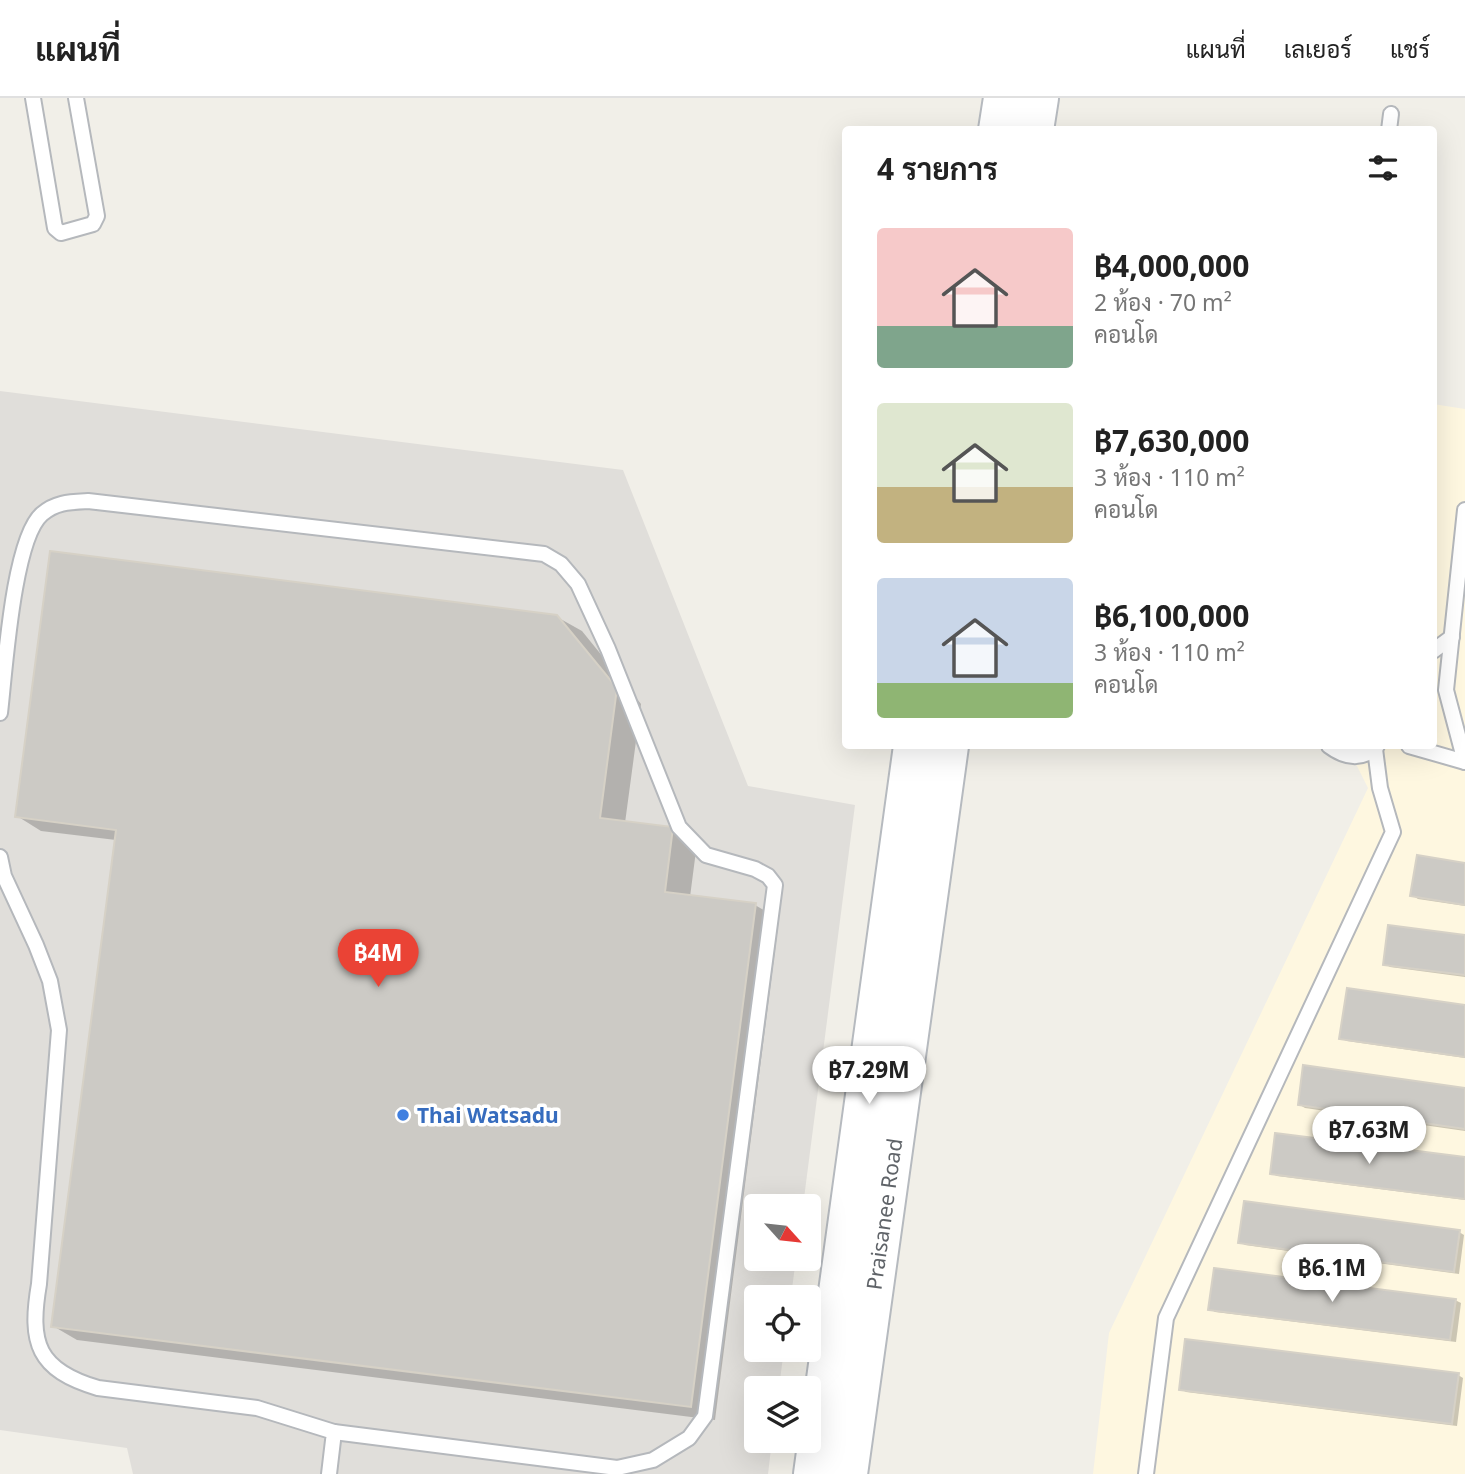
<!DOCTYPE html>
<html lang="th">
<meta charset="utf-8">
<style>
body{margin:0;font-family:"Noto Sans",Sarabun,sans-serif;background:#f2f2f2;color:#222;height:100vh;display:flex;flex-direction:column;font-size:26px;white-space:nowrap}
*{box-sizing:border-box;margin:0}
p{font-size:23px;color:#767676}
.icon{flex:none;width:38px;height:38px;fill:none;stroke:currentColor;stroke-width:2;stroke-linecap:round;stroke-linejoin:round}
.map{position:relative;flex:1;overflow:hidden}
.details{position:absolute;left:842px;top:28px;width:595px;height:623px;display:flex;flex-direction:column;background:#fff;border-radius:7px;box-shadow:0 7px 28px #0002}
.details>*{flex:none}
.needle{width:46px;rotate:117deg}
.fabs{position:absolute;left:744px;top:1096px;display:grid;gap:14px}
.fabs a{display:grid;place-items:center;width:77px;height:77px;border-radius:7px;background:#fff;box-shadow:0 7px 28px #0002;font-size:35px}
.price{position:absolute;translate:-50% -60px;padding:0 16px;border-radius:24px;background:#fff;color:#222;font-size:23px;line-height:46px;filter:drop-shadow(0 2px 4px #0008)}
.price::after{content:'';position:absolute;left:50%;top:42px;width:21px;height:16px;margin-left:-10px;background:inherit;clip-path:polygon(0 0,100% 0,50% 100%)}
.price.on{background:#ea4335;color:#fff}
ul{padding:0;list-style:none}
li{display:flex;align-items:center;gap:21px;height:175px;padding:0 35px}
li span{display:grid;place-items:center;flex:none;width:196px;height:140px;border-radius:7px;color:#555}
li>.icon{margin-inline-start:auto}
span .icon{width:84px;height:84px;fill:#fffc;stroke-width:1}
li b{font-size:30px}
h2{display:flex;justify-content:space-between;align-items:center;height:84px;padding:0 35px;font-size:30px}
header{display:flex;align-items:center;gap:42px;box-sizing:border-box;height:98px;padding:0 35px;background:#fff;border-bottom:2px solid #e0e0e0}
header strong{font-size:33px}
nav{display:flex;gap:38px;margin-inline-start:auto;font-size:24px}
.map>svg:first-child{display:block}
.commercial{fill:#fef7e0}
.industrial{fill:#e0deda}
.shadow{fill:#0003}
.building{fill:#cccac5;stroke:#d6d1c6;stroke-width:2}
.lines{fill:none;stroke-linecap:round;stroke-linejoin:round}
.lane-casing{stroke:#b5b8bc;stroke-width:18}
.secondary-casing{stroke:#b6babf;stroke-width:42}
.lane{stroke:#fff;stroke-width:14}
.secondary{stroke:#fff;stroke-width:38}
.shop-dot{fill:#3f7fe0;stroke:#fff;stroke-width:2.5}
.labels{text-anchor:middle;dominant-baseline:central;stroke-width:7;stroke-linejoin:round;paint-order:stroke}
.shop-label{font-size:21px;font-weight:bold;fill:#366cbe;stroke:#fff;text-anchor:start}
.street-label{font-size:21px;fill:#5f6368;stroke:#fff}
</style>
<header>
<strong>แผนที่</strong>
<nav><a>แผนที่</a><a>เลเยอร์</a><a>แชร์</a></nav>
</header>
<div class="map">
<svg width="1465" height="1376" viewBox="0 0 1465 1376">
<rect width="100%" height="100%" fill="#f1efe8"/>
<polygon class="commercial" points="1433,306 1465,311 1465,1376 1093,1376 1109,1235 1368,690 1347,648 1433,648"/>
<polygon class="industrial" points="0,293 623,372 748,688 855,707 803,1108 756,1108 756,1160 796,1160 791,1199 756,1199 756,1251 784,1251 779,1290 756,1290 756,1342 772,1342 768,1376 133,1376 127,1350 0,1332"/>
<g class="shadow">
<polygon points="557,519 582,533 641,606 625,725 672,731 697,745 690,799 755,807 779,821 715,1322 77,1242 53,1228 116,742 41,733 17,718"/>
<polygon points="1465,766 1465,808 1418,801 1412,797"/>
<polygon points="1465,839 1465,879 1390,869 1385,866"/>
<polygon points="1465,909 1465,960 1347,943 1341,940"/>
<polygon points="1465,992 1465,1033 1305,1010 1300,1007"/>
<polygon points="1465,1061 1465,1102 1277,1078 1271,1075"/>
<polygon points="1459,1134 1464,1137 1459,1176 1245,1147 1240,1144"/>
<polygon points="1455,1202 1461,1205 1456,1244 1215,1214 1210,1211"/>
<polygon points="1458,1277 1463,1280 1457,1328 1186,1294 1181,1291"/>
</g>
<g class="building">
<polygon points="50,453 557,517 617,590 600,720 673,729 665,794 756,805 691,1309 51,1229 116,732 15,719"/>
<polygon points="1417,757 1465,765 1465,807 1410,798"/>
<polygon points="1388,827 1465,837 1465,877 1383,867"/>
<polygon points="1347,890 1465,907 1465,959 1339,941"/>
<polygon points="1303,967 1465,990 1465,1031 1298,1007"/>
<polygon points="1275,1035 1465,1059 1465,1101 1270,1076"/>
<polygon points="1244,1103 1460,1132 1454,1174 1238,1145"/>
<polygon points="1214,1170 1456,1201 1450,1242 1208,1212"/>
<polygon points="1185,1241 1459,1275 1452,1326 1179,1292"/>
</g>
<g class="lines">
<defs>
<g id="lane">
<polyline points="33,0 55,130 61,135 93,126 97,118 76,0"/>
<polyline points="1389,32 1391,16"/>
<polyline points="1465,412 1446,592 1465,664"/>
<polyline points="1433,553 1452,539"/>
<path d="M0 615C5 573 13 441 42 416 56 404 70 404 88 403L544 456 561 466 578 486 608 551 679 729 706 757 755 771 768 778 775 787 705 1318 689 1340 653 1362 617 1370 334 1334"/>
<path d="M1329 648C1345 660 1362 663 1377 648"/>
<polyline points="1409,648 1465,664"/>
<path d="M0 759 4 778 36 847 50 883 59 932 39 1186C29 1245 37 1272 98 1290L257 1310 334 1334 329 1376"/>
<polyline points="1146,1376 1166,1220 1393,734 1380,690 1375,651"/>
</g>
<g id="secondary">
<polyline points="998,32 1003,0"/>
<polyline points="1034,32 1039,0"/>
<polyline points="813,1376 913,648"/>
<polyline points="848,1376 949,648"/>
</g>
</defs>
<use href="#lane" class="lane-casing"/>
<use href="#secondary" class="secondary-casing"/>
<use href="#lane" class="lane"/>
<use href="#secondary" class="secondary"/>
</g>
<circle class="shop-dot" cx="403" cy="1017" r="7"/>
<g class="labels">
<g class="shop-label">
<text x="417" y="1017">Thai Watsadu</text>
</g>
<g class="street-label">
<text transform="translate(884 1116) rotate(-82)">Praisanee Road</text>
</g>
</g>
</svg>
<div class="fabs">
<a><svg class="needle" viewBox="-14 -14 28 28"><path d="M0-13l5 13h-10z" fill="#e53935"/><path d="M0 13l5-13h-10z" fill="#767676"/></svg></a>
<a><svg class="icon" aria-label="locate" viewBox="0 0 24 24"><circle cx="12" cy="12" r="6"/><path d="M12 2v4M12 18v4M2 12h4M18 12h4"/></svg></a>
<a><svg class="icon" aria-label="layers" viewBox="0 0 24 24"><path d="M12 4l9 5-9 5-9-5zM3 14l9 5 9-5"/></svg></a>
</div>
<b class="price on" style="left:378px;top:891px">฿4M</b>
<b class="price" style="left:869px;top:1008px">฿7.29M</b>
<b class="price" style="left:1369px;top:1068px">฿7.63M</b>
<b class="price" style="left:1332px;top:1206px">฿6.1M</b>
<section class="details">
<h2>4 รายการ<svg class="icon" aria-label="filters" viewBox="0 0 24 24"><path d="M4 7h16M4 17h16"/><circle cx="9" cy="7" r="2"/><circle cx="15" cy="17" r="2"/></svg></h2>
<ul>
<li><span style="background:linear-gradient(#f6c9c9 70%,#7fa58c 0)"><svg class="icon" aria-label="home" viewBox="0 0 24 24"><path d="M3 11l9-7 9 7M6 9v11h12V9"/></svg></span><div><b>฿4,000,000</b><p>2 ห้อง · 70 m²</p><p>คอนโด</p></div></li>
<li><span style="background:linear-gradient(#dfe7d0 60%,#c2b280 0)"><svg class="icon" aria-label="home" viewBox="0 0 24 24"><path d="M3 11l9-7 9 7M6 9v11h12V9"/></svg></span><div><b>฿7,630,000</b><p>3 ห้อง · 110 m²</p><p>คอนโด</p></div></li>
<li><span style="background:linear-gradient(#c9d6e8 75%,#8fb573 0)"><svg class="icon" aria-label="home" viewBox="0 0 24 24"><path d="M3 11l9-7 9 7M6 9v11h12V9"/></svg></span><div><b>฿6,100,000</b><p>3 ห้อง · 110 m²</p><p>คอนโด</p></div></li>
</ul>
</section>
</div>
